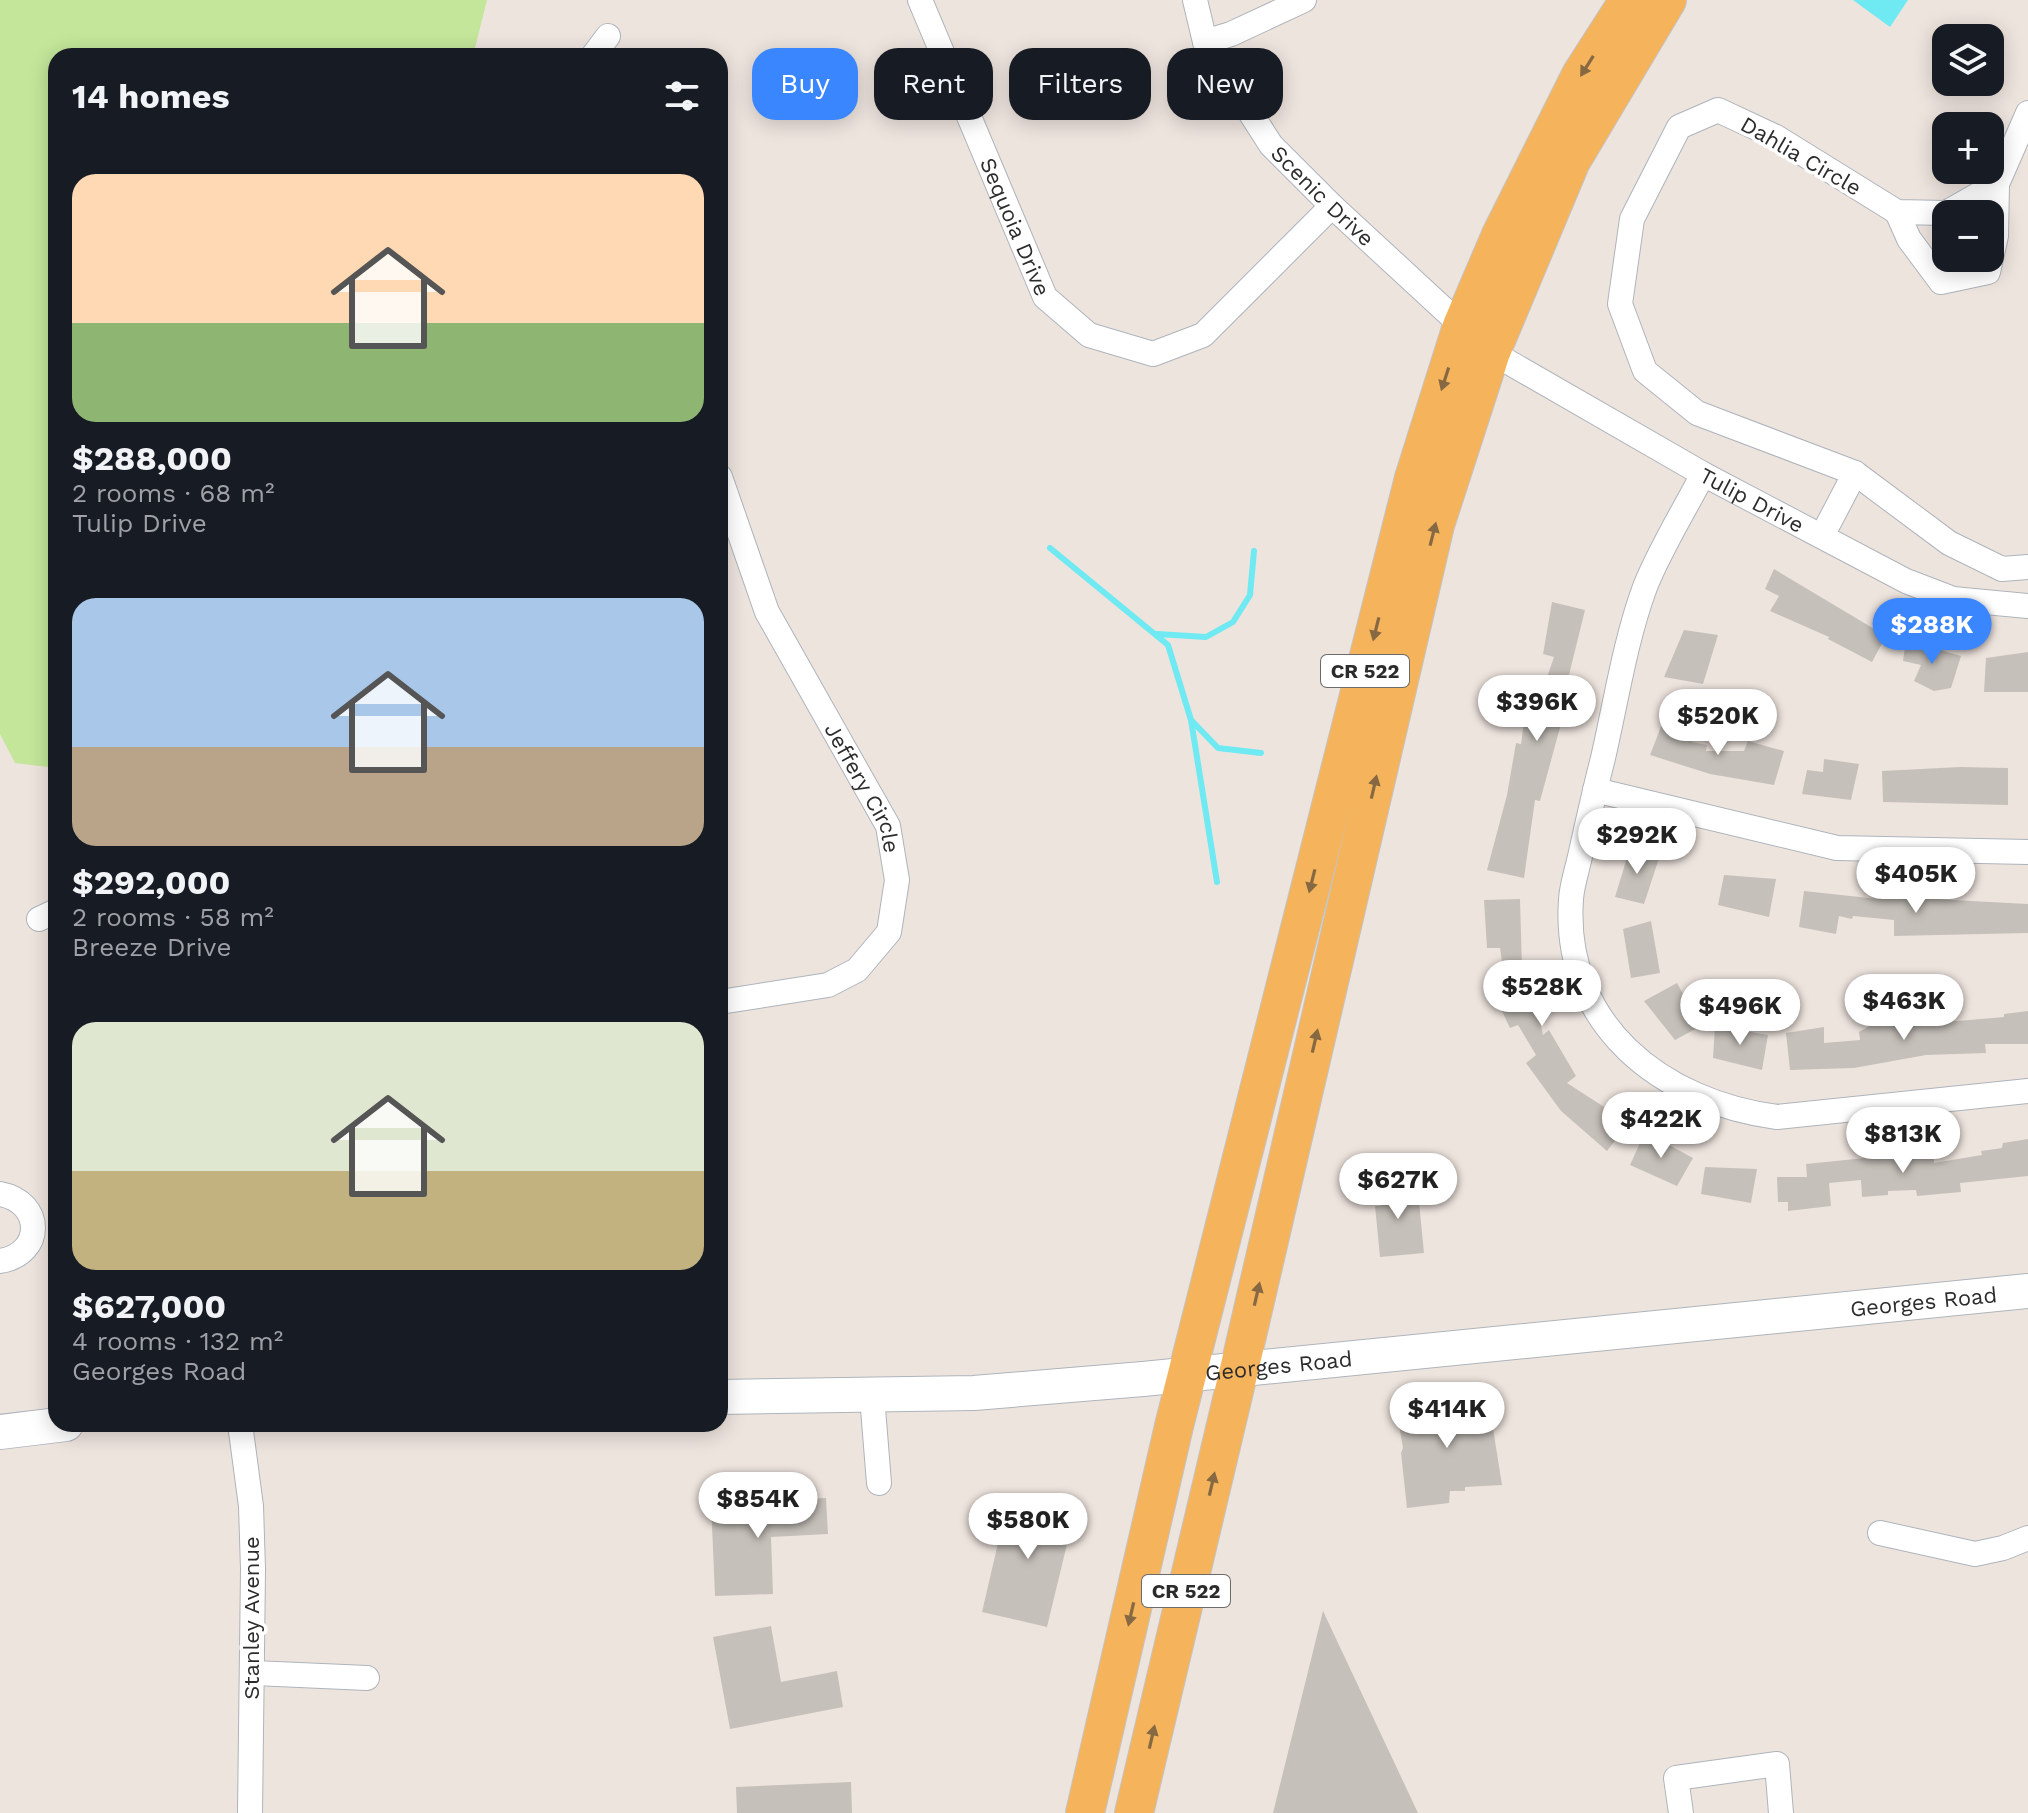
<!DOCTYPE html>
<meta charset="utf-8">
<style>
body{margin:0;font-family:"Work Sans",sans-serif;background:#242831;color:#f1f3f6;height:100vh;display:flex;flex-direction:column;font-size:30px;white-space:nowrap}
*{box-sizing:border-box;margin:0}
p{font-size:26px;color:#9ea1a6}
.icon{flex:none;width:44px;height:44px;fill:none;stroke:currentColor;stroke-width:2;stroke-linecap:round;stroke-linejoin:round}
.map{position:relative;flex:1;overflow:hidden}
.sheet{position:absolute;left:48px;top:48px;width:680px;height:1384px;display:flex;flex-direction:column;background:#171b24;border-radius:24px;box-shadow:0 4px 20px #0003}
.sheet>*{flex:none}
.guide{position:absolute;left:752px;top:48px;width:760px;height:72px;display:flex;gap:16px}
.fabs{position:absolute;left:1932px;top:24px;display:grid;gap:16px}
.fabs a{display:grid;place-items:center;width:72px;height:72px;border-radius:16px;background:#171b24;box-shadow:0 4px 20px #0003;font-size:40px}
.price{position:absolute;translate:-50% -68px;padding:0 18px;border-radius:28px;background:#fff;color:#222;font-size:26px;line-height:52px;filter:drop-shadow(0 2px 4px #0008)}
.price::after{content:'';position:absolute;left:50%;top:48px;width:24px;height:18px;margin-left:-12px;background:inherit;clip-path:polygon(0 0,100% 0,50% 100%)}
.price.on{background:#3a86ff;color:#fff}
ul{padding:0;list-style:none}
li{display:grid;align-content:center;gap:16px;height:424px;padding:0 24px}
li span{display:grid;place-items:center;height:248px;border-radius:24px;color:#555}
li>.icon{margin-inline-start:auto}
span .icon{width:144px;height:144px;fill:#fffc;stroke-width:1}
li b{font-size:34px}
h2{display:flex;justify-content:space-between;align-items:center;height:96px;padding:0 24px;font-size:34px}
.chip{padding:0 28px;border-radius:24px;background:#171b24;box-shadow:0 4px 20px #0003;font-size:28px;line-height:72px}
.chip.on{background:#3a86ff;color:#fff}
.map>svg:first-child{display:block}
.green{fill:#c3e69a}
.water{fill:#6fe9f2}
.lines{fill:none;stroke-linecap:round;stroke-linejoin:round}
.stream{stroke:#6fe9f2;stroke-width:6}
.building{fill:#c6c0ba}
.street-casing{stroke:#aeb4bc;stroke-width:26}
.secondary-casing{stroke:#aeb4bc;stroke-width:36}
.primary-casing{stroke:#c4c4c4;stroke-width:40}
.street{stroke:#fff;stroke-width:24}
.secondary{stroke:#fff;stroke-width:34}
.primary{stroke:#f5b35c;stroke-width:38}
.oneway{fill:#866942}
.labels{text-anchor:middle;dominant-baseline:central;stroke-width:7;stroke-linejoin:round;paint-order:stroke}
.shield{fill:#fff;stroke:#6b6b6b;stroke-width:2}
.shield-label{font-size:20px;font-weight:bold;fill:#2c2c2c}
.street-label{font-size:22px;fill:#2c2c2c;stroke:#fff}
</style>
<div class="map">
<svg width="2028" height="1813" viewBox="0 0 2028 1813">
<rect width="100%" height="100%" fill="#eee4de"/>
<polygon class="green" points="0,0 487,0 473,56 56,56 56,768 15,763 0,734"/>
<polygon class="water" points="1853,0 1908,0 1890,27"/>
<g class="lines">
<g class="stream">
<polyline points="1050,548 1168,645 1191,720 1217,882"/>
<polyline points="1157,634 1206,637 1233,622 1250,595 1254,551"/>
<polyline points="1192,721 1218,748 1261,753"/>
</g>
</g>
<g class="building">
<polygon points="1774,569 1886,636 1872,662 1828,639 1829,637 1770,611 1779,596 1765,589"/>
<polygon points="1552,602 1585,610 1569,675 1574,676 1540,801 1535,800 1524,878 1487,870 1507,795 1516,743 1521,744 1529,684 1544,686 1554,657 1543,654"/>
<polygon points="1684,630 1718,635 1703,684 1664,677"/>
<polygon points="1906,640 1961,656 1951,688 1934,691 1914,681 1921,665 1903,661"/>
<polygon points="2028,652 2028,692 1984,692 1986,658"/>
<polygon points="1662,724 1696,729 1692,742 1707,745 1706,751 1744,751 1748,741 1784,751 1774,785 1710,774 1650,755"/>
<polygon points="1824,759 1859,764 1851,800 1802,794 1807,770 1823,772"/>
<polygon points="1960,767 2008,768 2008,805 1883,802 1882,771"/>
<polygon points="1630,848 1660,855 1644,904 1615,897"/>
<polygon points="1724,875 1776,879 1769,917 1718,905"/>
<polygon points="1804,891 1878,899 1878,897 1934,896 1934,899 2028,904 2028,933 1894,936 1894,920 1853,916 1852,919 1839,916 1836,934 1799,927"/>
<polygon points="1520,899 1522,968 1529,966 1543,1035 1549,1030 1576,1076 1567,1083 1629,1123 1607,1151 1561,1111 1526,1063 1536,1055 1518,1025 1510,1028 1494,994 1506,989 1500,948 1487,948 1484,900"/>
<polygon points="1651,921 1660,973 1631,978 1623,929"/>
<polygon points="1677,983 1701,1026 1675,1040 1644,1001"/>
<polygon points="2028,1011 2028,1044 1985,1044 1986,1053 1926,1055 1854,1068 1790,1070 1786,1033 1824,1027 1824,1043 1860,1040 1859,1032 1873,1024 1911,1022 1911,1025 2004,1017 2004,1014"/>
<polygon points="1715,1026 1768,1035 1762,1070 1713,1058"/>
<polygon points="1645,1132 1693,1158 1677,1186 1630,1165"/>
<polygon points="2028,1139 2028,1176 1960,1183 1961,1192 1917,1196 1916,1190 1888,1191 1888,1195 1862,1197 1861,1180 1829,1183 1831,1206 1788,1211 1788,1202 1778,1202 1777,1177 1807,1177 1806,1164 1934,1151 1934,1163 1982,1155 1981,1151 2002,1148 2003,1143"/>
<polygon points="1705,1167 1757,1169 1751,1203 1701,1194"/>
<polygon points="1406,1180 1408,1203 1419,1202 1424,1253 1380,1257 1375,1206 1381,1206 1378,1183"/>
<polygon points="1488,1397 1502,1485 1465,1487 1465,1491 1450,1491 1449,1503 1407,1508 1401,1453 1403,1448 1396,1408"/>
<polygon points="1009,1496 1075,1511 1047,1627 982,1612"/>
<polygon points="826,1498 828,1534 771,1537 773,1594 715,1596 711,1503"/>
<polygon points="1323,1611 1418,1813 1273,1813"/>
<polygon points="771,1626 781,1682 837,1671 843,1707 730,1729 713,1637"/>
<polygon points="851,1782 852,1813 737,1813 736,1787"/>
</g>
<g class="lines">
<defs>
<g id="street">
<path id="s1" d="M920 0 1045 297 1089 335 1153 354 1203 335 1332 206"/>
<path id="s2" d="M1195 0 1205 42 1271 145 1332 206 1462 326"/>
<polyline points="1205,42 1231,34 1304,0"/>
<polyline points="593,56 608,36"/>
<polyline points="2028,113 1997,184 1946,213 1897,212 1776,137 1718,110 1679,127 1632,219 1620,304 1645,371 1697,413 1855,473 1949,543 2002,569 2028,567"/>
<polyline points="1897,212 1909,239 1941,282 1988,272 1996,236 1997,184"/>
<path id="s3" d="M1491 352 1703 474 1906 581 1953 599 2028 606"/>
<path d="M1703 474C1684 511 1660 549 1645 587 1625 641 1616 702 1603 758 1595 789 1588 821 1581 852 1578 867 1572 884 1571 899 1562 1025 1662 1102 1777 1117L2028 1091"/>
<path id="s4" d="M720 477 767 612 888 826 897 880 889 932 857 970 828 985 720 1002"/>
<polyline points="1822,536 1855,473"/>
<polyline points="1595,790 1837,848 2028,852"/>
<polyline points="39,919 56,911"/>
<path d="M0 1194C44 1202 44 1254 0 1261"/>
<polyline points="872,1396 879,1483"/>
<polyline points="240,1424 251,1506 253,1569 250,1813"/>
<polyline points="1880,1533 1975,1554 2003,1548 2028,1538"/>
<polyline points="252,1673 367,1678"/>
<polyline points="1681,1813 1676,1778 1777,1764 1781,1813"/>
</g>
<g id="secondary">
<path id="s5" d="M720 1397 974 1393 1143 1379 2028 1291"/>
<polyline points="0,1432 66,1424"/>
</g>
<g id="primary">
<polyline points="1085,1813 1174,1426 1414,478 1462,326 1501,235 1581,75 1629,0"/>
<polyline points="1134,1813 1239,1370 1435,525 1491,352 1571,161 1667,0"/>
</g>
</defs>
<use href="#street" class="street-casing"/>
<use href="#secondary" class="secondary-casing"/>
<use href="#primary" class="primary-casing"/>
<use href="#street" class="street"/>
<use href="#secondary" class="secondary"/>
<use href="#primary" class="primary"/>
</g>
<defs><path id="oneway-solid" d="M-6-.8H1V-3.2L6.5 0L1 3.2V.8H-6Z" transform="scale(2)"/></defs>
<g class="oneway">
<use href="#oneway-solid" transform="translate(1587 66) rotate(122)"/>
<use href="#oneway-solid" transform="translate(1445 379) rotate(108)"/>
<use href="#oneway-solid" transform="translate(1433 534) rotate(-76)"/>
<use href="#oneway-solid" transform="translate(1376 629) rotate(104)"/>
<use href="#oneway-solid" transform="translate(1374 787) rotate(-77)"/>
<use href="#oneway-solid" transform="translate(1312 881) rotate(104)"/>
<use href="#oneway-solid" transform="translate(1315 1041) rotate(-77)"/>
<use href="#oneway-solid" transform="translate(1257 1294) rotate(-77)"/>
<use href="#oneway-solid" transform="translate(1212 1484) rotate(-77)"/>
<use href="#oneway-solid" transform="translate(1131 1614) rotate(103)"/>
<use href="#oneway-solid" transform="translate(1152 1737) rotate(-77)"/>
</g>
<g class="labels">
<g class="shield">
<rect x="1321" y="655" width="88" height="32" rx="6"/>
<rect x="1142" y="1575" width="88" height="32" rx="6"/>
</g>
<g class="shield-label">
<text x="1365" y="671">CR 522</text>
<text x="1186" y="1591">CR 522</text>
</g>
<g class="street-label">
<text transform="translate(1801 156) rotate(30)">Dahlia Circle</text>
<text stroke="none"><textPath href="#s2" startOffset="238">Scenic Drive</textPath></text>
<text stroke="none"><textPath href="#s1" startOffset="246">Sequoia Drive</textPath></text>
<text stroke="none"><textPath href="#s3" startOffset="300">Tulip Drive</textPath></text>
<text stroke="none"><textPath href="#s4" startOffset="344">Jeffery Circle</textPath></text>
<text stroke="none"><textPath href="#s5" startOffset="1208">Georges Road</textPath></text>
<text stroke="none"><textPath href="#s5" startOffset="560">Georges Road</textPath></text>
<text transform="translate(251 1618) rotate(-90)">Stanley Avenue</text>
</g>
</g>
</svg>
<div class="fabs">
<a><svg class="icon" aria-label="layers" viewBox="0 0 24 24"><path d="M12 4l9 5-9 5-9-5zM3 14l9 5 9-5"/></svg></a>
<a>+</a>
<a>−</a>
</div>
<b class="price on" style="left:1932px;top:666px">$288K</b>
<b class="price" style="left:1537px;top:743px">$396K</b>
<b class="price" style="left:1718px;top:757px">$520K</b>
<b class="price" style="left:1637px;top:876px">$292K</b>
<b class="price" style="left:1916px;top:915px">$405K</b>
<b class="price" style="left:1542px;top:1028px">$528K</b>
<b class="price" style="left:1904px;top:1042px">$463K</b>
<b class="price" style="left:1740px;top:1047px">$496K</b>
<b class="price" style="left:1661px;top:1160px">$422K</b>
<b class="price" style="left:1903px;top:1175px">$813K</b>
<b class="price" style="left:1398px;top:1221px">$627K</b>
<b class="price" style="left:1447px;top:1450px">$414K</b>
<b class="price" style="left:758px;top:1540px">$854K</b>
<b class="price" style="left:1028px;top:1561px">$580K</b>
<div class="guide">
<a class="chip on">Buy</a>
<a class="chip">Rent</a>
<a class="chip">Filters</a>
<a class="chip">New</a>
</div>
<section class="sheet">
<h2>14 homes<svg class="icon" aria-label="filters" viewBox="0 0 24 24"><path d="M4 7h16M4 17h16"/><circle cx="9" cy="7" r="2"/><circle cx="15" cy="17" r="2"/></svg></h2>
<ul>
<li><span style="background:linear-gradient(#ffd9b3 60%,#8fb573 0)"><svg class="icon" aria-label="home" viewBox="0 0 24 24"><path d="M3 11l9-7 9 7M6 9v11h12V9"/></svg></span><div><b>$288,000</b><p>2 rooms · 68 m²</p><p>Tulip Drive</p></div></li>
<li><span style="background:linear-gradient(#a9c7e8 60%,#b9a48a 0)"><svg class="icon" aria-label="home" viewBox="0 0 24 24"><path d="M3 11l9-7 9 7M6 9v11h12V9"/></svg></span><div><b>$292,000</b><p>2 rooms · 58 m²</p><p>Breeze Drive</p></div></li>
<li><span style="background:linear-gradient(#dfe7d0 60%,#c2b280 0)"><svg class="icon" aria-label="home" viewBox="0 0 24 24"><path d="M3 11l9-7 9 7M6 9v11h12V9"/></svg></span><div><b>$627,000</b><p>4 rooms · 132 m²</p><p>Georges Road</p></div></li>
</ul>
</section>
</div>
